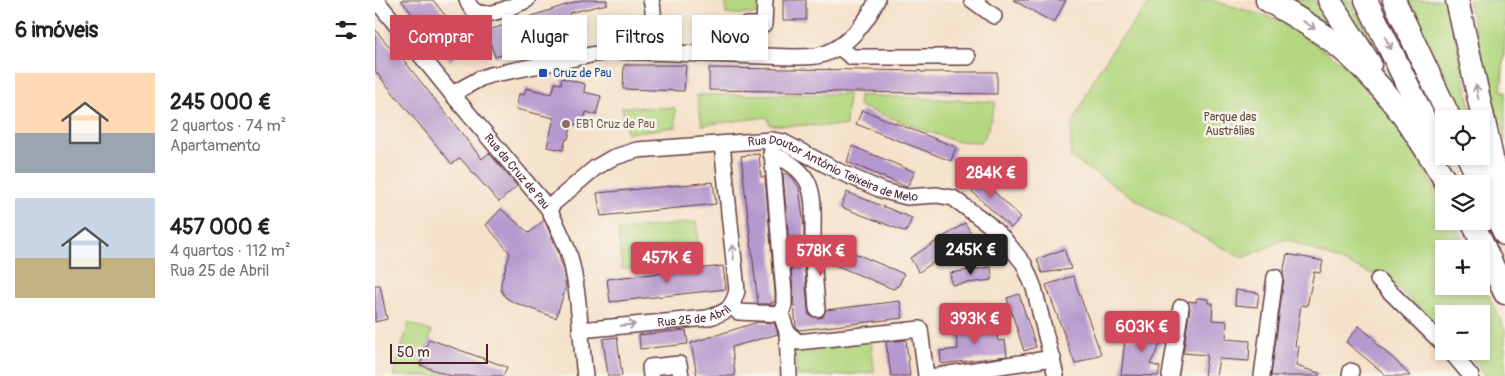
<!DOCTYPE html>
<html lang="pt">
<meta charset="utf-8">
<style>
body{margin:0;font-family:Pangolin,sans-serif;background:#f6f6f6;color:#222;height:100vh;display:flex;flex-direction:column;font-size:19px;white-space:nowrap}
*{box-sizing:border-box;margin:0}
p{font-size:16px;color:#767676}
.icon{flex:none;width:28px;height:28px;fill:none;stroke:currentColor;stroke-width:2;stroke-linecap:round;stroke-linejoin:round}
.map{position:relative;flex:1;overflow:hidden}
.sheet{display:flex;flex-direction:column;background:#fff;width:375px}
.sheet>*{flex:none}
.top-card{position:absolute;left:15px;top:15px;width:475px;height:45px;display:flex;gap:10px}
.controls{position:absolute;left:1060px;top:110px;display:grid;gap:10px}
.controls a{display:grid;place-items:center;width:55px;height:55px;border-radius:0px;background:#fff;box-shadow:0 2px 8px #0003;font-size:25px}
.scale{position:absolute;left:15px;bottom:12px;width:98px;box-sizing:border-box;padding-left:5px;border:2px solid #4a1f2b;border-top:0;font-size:14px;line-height:18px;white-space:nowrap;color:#4a1f2b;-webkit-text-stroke:4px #f7f3e8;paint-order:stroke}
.price{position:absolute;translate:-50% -42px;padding:0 11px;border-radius:5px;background:#d1495b;color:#fff;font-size:16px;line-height:32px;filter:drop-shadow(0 1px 2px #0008)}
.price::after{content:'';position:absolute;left:50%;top:30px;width:15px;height:11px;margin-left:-8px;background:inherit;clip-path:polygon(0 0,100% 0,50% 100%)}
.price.selected{background:#222;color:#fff}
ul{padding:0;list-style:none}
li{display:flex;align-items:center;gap:15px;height:125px;padding:0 15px}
li span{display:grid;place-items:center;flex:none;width:140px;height:100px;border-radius:0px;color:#555}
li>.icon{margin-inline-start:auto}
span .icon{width:60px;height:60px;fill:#fffc;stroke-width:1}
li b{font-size:21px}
h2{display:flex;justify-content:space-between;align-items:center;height:60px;padding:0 15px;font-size:21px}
.chip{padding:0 18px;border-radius:0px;background:#fff;box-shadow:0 2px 8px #0003;font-size:18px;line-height:45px}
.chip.selected{background:#d1495b;color:#fff}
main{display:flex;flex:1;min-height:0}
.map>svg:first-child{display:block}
.green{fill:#b4d881;stroke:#7f7c56}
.building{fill:#b598ce}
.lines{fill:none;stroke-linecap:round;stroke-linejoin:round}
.minor-casing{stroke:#643c43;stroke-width:18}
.highway-casing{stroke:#643c43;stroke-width:25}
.minor{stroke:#fff;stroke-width:15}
.highway{stroke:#fff;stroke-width:22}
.oneway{stroke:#ae9aa0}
.transit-dot{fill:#1a4fb4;stroke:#f7f3e8;stroke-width:2}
.education-dot{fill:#8d6e63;stroke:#f7f3e8;stroke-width:2}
.labels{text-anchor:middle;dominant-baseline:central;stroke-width:5;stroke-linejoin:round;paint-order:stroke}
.transit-label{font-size:12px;fill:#164399;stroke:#f7f3e8;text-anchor:start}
.park-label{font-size:12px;fill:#644d40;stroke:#f7f3e8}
.education-label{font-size:12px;fill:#785e54;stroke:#f7f3e8;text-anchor:start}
.street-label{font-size:12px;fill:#4a1f2b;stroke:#f7f3e8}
</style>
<main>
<section class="sheet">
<h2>6 imóveis<svg class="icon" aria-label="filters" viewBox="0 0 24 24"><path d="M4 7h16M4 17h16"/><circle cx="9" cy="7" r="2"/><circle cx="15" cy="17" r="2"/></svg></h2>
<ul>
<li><span style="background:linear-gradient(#ffd9b3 60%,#9aa5b1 0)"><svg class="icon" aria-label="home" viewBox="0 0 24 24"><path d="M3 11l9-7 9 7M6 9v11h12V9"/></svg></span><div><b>245 000 €</b><p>2 quartos · 74 m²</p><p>Apartamento</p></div></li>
<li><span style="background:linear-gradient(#c9d6e8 60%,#c2b280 0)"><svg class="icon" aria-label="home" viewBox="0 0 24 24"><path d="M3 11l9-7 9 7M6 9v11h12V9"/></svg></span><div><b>457 000 €</b><p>4 quartos · 112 m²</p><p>Rua 25 de Abril</p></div></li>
</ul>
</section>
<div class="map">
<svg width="1130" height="376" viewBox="0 0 1130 376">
<rect width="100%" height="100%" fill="#f7f3e8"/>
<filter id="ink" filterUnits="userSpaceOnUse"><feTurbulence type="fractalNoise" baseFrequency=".02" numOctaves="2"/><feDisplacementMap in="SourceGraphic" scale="10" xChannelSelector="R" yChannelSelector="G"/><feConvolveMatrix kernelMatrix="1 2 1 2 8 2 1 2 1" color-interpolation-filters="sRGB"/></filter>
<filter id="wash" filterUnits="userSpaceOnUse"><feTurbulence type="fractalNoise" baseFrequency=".0096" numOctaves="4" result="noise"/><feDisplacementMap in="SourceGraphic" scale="20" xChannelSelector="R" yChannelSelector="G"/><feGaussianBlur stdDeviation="1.12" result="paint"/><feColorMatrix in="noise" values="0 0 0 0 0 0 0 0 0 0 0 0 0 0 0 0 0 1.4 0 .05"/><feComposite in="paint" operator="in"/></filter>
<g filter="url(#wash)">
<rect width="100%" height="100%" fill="#f5e1c9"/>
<g class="green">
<rect x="351" y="0" width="32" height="14"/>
<polygon points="779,0 836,0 904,20 973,67 1021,120 1069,205 1069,221 1078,221 1091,249 1069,249 1069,286 1106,286 1106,280 1130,330 1130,376 1111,376 1091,351 1106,351 1106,314 1069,314 1069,331 1015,281 911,239 868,258 782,213 695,157 697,125 721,75 740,46 770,8"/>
<polygon points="908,0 939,0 960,32"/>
<polygon points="960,0 975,0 1022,91 993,52"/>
<polygon points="1031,0 1073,0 1098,119 1087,119"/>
<polygon points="1093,0 1130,1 1130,39 1126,91 1130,91 1130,142 1112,83"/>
<polygon points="473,94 471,126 395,125 392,117 327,125 322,95"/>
<path d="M484 95 621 102C616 114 614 133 606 142L579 141 484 106Z"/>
<polygon points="247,107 300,108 301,127 252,133"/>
<polygon points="321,222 325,261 247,269 243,230"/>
<polygon points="34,323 57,332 45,365 76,376 18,376"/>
<polygon points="496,338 499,372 456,376 422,376 419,346"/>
</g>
<g id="blocks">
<g class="building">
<polygon points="26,0 58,0 94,46 75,61"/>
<polygon points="206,0 232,0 232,4 194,13 199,31 120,57 111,31"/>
<rect x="408" y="0" width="23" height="20"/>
<polygon points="638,0 691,0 679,23"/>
<polygon points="0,29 21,55 23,53 107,159 114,153 142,186 124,202 85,158 77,164 0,71"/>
<polygon points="249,65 311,65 309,91 248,89"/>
<polygon points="334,68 492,70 546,71 546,72 622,72 622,94 334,90"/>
<polygon points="187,78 210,84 209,92 226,96 221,115 211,112 208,126 197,124 193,139 191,139 188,150 172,147 179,118 141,109 144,94 149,95 151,88 177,94 180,83 186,84"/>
<polygon points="487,110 581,147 576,161 481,124"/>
<polygon points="477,146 540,172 532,187 472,162"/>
<polygon points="384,154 386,177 390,177 400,293 400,302 396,303 396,304 383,304 366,156"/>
<polygon points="597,171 646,217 636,228 587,182"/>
<polygon points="408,174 413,174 417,177 424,188 429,226 429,263 433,310 434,315 443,318 448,317 451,310 525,301 528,318 424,330 421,327"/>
<polygon points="338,182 341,204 226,216 222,193"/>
<polygon points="472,192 537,218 531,232 466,207"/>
<polygon points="126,209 154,233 169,220 171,224 184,254 191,287 181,318 138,302 130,297 126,290 126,283 135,253 111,225"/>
<polygon points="590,223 598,236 544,272 535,258"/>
<polygon points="467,248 529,274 524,285 518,289 460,265"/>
<polygon points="689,249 696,269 667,273 662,259"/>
<polygon points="912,254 948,261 945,273 939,272 932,306 926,305 920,346 924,347 921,366 944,373 944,376 896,376 909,278 908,273"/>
<polygon points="348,266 351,289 235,302 232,279"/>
<polygon points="616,267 617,280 577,285 575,273"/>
<polygon points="698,276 726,354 700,364 671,285"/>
<polygon points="0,285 5,285 12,319 0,322"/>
<polygon points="861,290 884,293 882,307 860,305"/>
<polygon points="644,294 661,347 649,351 632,298"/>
<polygon points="822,298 833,299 833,303 838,303 837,320 852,321 851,339 875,341 874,361 844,359 841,376 829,376 832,355 808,353 815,308 813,301 821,302"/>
<polygon points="383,322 399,323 403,334 357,347 360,376 322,376 316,343"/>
<polygon points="621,323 623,341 630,340 632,356 566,364 565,351 583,349 580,328"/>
<polygon points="771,323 791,333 775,364 785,367 783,376 746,375 750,339 762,340"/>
<polygon points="984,326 1002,341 1000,343 1020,360 1035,376 1012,376 971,342"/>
<polygon points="311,330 313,344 265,349 264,335"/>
<polygon points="242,337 247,376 233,376 228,339"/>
<polygon points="54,339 132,367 128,376 76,376 45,365"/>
<polygon points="531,340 535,376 516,376 511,342"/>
</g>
</g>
</g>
<g filter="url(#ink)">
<use href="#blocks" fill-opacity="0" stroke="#643c43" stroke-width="1"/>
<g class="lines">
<defs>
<g id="minor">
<path id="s1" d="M1 0 77 94 173 208C181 223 190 240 195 257 205 296 205 336 210 376"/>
<path d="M92 0C101 27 134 7 152 0"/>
<polyline points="597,0 619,16"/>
<polyline points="372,25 389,25 390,0"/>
<polyline points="464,47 477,57 593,57"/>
<path d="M238 51 418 57C426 57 434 57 441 56 469 51 491 24 502 0"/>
<path d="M77 94 106 78 115 75 256 47C272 33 283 22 276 0"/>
<polyline points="396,140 409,293 409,305 406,314 412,332 414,376"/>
<path d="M396 154C447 173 437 202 438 247 438 268 441 288 442 309"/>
<path id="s2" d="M173 208 220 168 237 158 262 150 396 140 408 142 463 171 509 191 532 197 562 195 578 198 612 223 629 239 649 264 659 288 681 376"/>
<polyline points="1003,280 1069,345"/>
<polyline points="357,306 363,312 406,314"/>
<path id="s3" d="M205 330 332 318C351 312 356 311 362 291L347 144"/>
<polyline points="412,332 423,342 545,329 551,376"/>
<polyline points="1075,351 1096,376"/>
<polyline points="276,376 275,367 304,364 306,376"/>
<polyline points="561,376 678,358"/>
<polyline points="795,376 806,307"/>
<polyline points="887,376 900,277"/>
<polyline points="975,376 976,371"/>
</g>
<g id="highway">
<path d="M892 0C914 13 936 25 957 41 1006 79 1041 131 1072 184"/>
<polyline points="954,0 995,64"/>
<polyline points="991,0 1062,145"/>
<polyline points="1019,0 1075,119"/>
<polyline points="1082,0 1117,158 1130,207"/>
<polyline points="1093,156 1106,184"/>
<polyline points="1106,184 1130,234"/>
<polyline points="1097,221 1130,293"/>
</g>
</defs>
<use href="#minor" class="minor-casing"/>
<use href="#highway" class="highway-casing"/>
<use href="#minor" class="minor"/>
<use href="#highway" class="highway"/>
</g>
<defs><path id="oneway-shaft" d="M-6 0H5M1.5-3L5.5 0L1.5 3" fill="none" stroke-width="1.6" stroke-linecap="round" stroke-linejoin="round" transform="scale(1.25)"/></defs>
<g class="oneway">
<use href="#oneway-shaft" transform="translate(934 25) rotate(34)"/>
<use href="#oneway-shaft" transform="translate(1013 43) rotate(63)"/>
<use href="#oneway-shaft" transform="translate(1102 92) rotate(-102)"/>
<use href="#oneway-shaft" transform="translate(358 252) rotate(-96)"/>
<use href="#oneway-shaft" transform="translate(253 325) rotate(-5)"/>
</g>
</g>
<rect class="transit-dot" x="163" y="68" width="10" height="10" rx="2.5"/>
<circle class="education-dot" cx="191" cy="124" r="5"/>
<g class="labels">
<g class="transit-label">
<text x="178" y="73">Cruz de Pau</text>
</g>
<g class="park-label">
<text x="855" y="117">Parque das<tspan x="855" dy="14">Austrálias</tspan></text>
</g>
<g class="education-label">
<text x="201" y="124">EB1 Cruz de Pau</text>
</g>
<g class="street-label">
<text stroke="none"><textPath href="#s2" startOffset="310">Rua Doutor António Teixeira de Melo</textPath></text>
<text stroke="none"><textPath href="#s1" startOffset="222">Rua da Cruz de Pau</textPath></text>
<text stroke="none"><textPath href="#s3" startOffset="115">Rua 25 de Abril</textPath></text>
</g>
</g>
</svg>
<div class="controls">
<a><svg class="icon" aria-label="locate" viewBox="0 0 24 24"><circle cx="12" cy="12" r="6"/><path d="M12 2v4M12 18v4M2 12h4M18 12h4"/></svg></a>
<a><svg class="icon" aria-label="layers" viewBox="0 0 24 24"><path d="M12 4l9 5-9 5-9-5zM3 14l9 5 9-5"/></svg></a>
<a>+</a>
<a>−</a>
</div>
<div class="scale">50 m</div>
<b class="price" style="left:616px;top:199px">284K €</b>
<b class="price selected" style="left:596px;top:276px">245K €</b>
<b class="price" style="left:446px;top:277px">578K €</b>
<b class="price" style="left:292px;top:284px">457K €</b>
<b class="price" style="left:600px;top:345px">393K €</b>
<b class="price" style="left:767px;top:353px">603K €</b>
<div class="top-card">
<a class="chip selected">Comprar</a>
<a class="chip">Alugar</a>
<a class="chip">Filtros</a>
<a class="chip">Novo</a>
</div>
</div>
</main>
